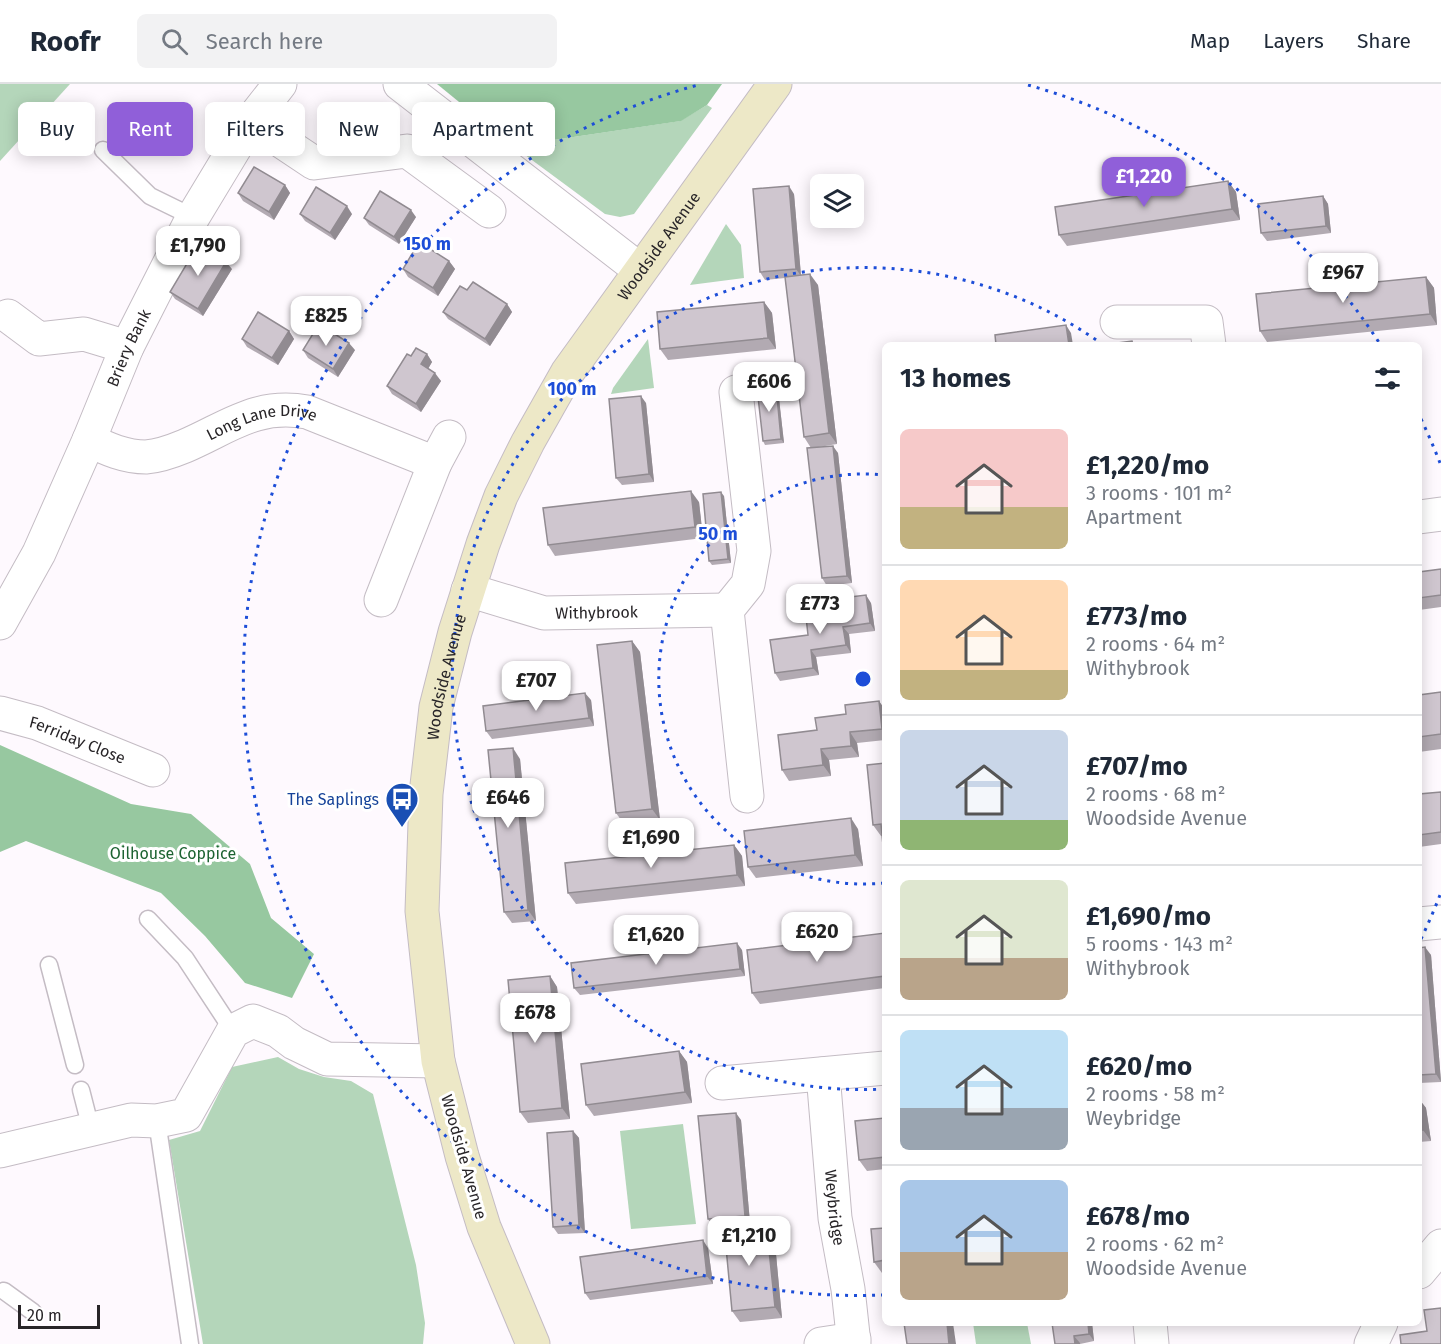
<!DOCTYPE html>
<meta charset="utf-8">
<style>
body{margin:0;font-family:"Fira Sans",sans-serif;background:#f2f2f3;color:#1f2937;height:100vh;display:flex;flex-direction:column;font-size:22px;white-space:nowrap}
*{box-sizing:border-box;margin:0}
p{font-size:20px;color:#747a83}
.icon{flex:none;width:33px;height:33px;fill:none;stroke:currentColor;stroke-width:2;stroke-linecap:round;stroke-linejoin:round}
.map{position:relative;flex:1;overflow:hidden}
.drawer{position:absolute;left:882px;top:258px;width:540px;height:984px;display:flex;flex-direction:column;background:#fff;border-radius:9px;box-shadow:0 3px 15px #0003}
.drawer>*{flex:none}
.banner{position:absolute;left:18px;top:18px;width:570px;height:54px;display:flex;gap:12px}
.fabs{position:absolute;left:810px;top:90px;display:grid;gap:12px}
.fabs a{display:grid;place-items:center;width:54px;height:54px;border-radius:9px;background:#fff;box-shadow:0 3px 15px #0003;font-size:30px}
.scale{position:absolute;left:18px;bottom:15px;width:82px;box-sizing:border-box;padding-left:6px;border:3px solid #282528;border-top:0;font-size:16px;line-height:21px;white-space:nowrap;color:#282528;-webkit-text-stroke:4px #fff;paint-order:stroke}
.price{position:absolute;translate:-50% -51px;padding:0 14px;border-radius:12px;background:#fff;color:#222;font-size:20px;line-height:39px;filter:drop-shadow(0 2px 3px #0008)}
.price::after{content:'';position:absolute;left:50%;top:36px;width:18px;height:14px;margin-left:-9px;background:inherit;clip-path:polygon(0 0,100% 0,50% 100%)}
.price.active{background:#905fd9;color:#fff}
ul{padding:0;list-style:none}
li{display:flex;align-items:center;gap:18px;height:150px;padding:0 18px}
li+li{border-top:2px solid #e0e1e3}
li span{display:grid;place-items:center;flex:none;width:168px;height:120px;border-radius:9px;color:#555}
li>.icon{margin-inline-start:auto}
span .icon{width:72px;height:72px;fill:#fffc;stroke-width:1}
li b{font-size:26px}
h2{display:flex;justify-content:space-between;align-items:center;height:72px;padding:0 18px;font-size:26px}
.tag{padding:0 21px;border-radius:9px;background:#fff;box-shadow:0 3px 15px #0003;font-size:21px;line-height:54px}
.tag.active{background:#905fd9;color:#fff}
header{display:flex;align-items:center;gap:36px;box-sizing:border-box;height:84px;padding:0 30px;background:#fff;border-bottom:2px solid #e0e1e3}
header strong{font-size:28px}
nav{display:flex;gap:33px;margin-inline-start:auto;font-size:21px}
.search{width:420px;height:54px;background:#f2f2f3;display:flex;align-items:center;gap:15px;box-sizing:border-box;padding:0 21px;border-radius:9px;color:#747a83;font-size:22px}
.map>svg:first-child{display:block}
.green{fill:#b4d6ba}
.forest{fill:#97c8a0}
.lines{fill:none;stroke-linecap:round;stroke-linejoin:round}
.lane-casing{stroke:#c4bcc4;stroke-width:19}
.street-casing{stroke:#c4bcc4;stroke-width:35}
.secondary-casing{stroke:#c4bcc4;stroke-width:35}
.lane{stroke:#fff;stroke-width:16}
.street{stroke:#fff;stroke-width:33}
.secondary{stroke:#ede8c7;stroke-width:33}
.wall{fill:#b2aab2}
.shaded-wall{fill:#918b91}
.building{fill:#cfc6cf;stroke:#918b91;stroke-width:1.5}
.ring{fill:none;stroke:#1d4ed8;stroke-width:3;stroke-dasharray:3 6}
.labels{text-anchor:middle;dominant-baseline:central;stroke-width:6;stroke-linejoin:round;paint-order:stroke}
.street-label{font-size:16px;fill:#282528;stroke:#fff}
.transit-label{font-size:16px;fill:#164399;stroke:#fff;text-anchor:end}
.park-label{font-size:16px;fill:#1c6331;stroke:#fff}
.centre{fill:#1d4ed8;stroke:#fff;stroke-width:3}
.ring-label{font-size:18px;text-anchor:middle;font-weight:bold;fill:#1d4ed8;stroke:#fff;stroke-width:6;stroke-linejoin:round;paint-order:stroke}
</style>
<header>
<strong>Roofr</strong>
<div class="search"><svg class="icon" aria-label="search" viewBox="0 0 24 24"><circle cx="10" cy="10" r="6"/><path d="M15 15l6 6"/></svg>Search here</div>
<nav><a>Map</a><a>Layers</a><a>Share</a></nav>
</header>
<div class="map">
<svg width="1441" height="1260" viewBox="0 0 1441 1260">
<rect width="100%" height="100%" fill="#fef9fe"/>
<g class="green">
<polygon points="0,0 70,0 0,77"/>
<polygon points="707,21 712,24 634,130 620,133 605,130 513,62 680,37"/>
<polygon points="726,140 741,161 744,194 690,201"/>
<polygon points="648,255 654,304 611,310 613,304"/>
<polygon points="278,973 299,985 324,993 351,997 373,1010 416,1181 425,1239 423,1260 203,1260 169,1056 200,1047 232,983"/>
<polygon points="683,1040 696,1140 631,1145 620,1047"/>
<polygon points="973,1239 1027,1239 1031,1260 976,1260"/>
</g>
<g class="forest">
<polygon points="437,0 722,0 707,21 681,37 513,62"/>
<polygon points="0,661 131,720 191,730 250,780 271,834 314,870 292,914 245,899 205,852 161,809 26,757 0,768"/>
</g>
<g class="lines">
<defs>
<g id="lane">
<polyline points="103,66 150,112 193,133"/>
<polyline points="148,835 185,874 233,947"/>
<polyline points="49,881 75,981"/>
<polyline points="81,1006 91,1045"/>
<polyline points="157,1037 190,1260"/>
<polyline points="4,1207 33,1228"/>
</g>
<g id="street">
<polyline points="400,0 640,186"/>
<polyline points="251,37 314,79 407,67 489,127"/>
<polyline points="8,232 39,255 84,250 127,263"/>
<polyline points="1117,238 1206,238 1209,261"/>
<polyline points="736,308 754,467 748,500 727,526 747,712"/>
<path id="s1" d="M89 356C107 365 125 373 146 373 159 372 173 367 185 362 229 343 256 319 307 328L435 379"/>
<polyline points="1419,433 1441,430"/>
<path id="s2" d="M468 506 544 529 727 526"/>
<polyline points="381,516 435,379 449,353"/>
<path id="s3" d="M0 539 39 469 89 356 127 263 193 133 251 37 280 0"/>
<path id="s4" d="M0 629 37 639 153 686"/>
<polyline points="1419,840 1441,838"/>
<path id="s5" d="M823 990 835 1134 848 1205 854 1260"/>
<polyline points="722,999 885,984"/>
<polyline points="0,1067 131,1036 157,1037 186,1031 233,947 253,937 278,947 294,959 327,975 438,977"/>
<polyline points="1419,1188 1441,1162"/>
<polyline points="1150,1239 1152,1260"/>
<polyline points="821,1260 854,1255"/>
<polyline points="1371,1260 1381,1239"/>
</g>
<g id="secondary">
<path id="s6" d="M533 1260 484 1143 462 1072 438 977 422 827 426 710 436 623 455 548 483 460 501 412 528 358 567 289 775 0"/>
</g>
</defs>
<use href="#lane" class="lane-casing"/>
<use href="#street" class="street-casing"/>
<use href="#secondary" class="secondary-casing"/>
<use href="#lane" class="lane"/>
<use href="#street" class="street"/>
<use href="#secondary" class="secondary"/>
</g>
<g class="wall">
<polygon points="1228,97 1236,108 1240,136 1067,162 1059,151"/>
<polygon points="285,101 290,109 274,136 243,117 238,109"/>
<polygon points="794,110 801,191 818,201 837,360 819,363 838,369 852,499 827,502 822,494 811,364 804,353 785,194 765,196 760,188"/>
<polygon points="1323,112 1328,120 1331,149 1267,157 1261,149"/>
<polygon points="300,130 352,130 335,156 305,137"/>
<polygon points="416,133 399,160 369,141 364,134"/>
<polygon points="449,177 455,185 438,212 408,193 403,185"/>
<polygon points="232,185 203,232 175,215 170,208"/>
<polygon points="1426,193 1434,204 1437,241 1267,258 1260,247"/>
<polygon points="467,206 507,220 512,228 490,262 448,235 443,228"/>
<polygon points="764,218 772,229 776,265 668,276 660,265"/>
<polygon points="289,247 294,255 278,281 247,263 242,255"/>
<polygon points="303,266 355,266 338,293 308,274"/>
<polygon points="427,270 432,278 428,285 441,297 421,328 392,310 387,302 411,272"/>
<polygon points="776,302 778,306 784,359 765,361 763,357"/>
<polygon points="646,319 654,398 622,401 616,394"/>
<polygon points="724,412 731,479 712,481 709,477"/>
<polygon points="699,418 703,454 555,472 548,461"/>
<polygon points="1441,485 1441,523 1419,526 1419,488"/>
<polygon points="871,519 875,547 849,550 851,569 816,573 819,591 780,597 775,589 808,551 836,528"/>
<polygon points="632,557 640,568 660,736 624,740 616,729"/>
<polygon points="1441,608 1441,665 1419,668 1419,611"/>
<polygon points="591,616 594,642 492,655 486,647"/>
<polygon points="879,617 885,626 885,656 857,659 859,673 829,676 831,692 789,697 782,686 817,646 846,630"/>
<polygon points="520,675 536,837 512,839 504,828"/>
<polygon points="885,679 885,774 884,772 882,752 881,752 873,741"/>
<polygon points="1441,708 1441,760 1419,763 1419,710"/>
<polygon points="858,745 863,782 756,794 748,783"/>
<polygon points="734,761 742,772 745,802 576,820 568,809"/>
<polygon points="885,849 885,904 760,920 752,909"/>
<polygon points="1419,864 1431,871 1441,998 1419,999"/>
<polygon points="742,866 745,892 580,911 574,904"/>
<polygon points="550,892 557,903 570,1035 528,1039 520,1028"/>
<polygon points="679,967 687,978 692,1019 594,1032 586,1021"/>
<polygon points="1419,1015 1426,1024 1431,1057 1419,1058"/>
<polygon points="885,1034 885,1085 867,1087 859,1076"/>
<polygon points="741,1036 750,1139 766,1138 774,1149 782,1234 740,1238 732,1227 724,1142 713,1143 708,1135"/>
<polygon points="573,1047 579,1054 585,1149 558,1150 553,1143"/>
<polygon points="885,1144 885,1188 882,1189 874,1178"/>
<polygon points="708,1164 713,1200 590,1216 585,1209"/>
<polygon points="1052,1239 1092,1239 1094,1257 1080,1260 1055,1260"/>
</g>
<g class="shaded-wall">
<polygon points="1228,97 1236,108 1240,136 1232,125"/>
<polygon points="285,101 290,109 274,136 269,128"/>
<polygon points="789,102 794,110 801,192 796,185"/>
<polygon points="1323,112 1328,120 1331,149 1326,142"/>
<polygon points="347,122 352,130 335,156 330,149"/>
<polygon points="411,126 416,133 399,160 394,153"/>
<polygon points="449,177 455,185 438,212 433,204"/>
<polygon points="226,178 232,185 203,232 198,225"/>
<polygon points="810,190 818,201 837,360 829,349"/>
<polygon points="1426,193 1434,204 1437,241 1430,230"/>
<polygon points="764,218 772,229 776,265 768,254"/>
<polygon points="507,220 512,228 490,262 485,255"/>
<polygon points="1066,241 1071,249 1073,261 1069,261"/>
<polygon points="289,247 294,255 278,281 272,274"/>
<polygon points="349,259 355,266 338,293 333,285"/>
<polygon points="427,270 432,278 426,288 421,280"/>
<polygon points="435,289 441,297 421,328 416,320"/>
<polygon points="776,302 778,306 784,359 781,355"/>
<polygon points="641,312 646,319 654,398 649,390"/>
<polygon points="833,362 838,369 852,499 847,492"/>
<polygon points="691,407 699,418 703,454 695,443"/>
<polygon points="721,408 724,412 731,479 728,475"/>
<polygon points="866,511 871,519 875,547 870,539"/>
<polygon points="843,543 849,550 851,569 846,561"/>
<polygon points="632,557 640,568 660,736 652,725"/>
<polygon points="811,566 816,573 819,591 813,584"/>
<polygon points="585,609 591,616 594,642 589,634"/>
<polygon points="879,617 885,626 885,649 882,645"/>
<polygon points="850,648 857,659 859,673 851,662"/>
<polygon points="513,664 520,675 536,837 528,826"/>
<polygon points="821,665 829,676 831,692 823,681"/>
<polygon points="851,734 858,745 863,782 855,771"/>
<polygon points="734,761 742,772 745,802 737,791"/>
<polygon points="737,859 742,866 745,892 740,885"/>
<polygon points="1425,863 1431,871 1441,998 1436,990"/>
<polygon points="550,892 557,903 570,1035 562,1024"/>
<polygon points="679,967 687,978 692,1019 685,1008"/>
<polygon points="1419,1015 1426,1024 1431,1057 1423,1046"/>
<polygon points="736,1029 741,1036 750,1139 745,1132"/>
<polygon points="573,1047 579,1054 585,1149 579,1141"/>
<polygon points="766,1138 774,1149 782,1234 775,1223"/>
<polygon points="703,1156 708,1164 713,1200 707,1192"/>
<polygon points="947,1239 953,1239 956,1260 949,1260"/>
<polygon points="1088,1239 1092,1239 1094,1257 1089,1250"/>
<polygon points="1074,1252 1080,1259 1080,1260 1075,1260"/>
</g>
<g class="building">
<polygon points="254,83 285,101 269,128 238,109"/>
<polygon points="1228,97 1232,125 1059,151 1055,123"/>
<polygon points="789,102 796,185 760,188 753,105"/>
<polygon points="316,103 347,122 330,149 300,130"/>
<polygon points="380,107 411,126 394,153 364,134"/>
<polygon points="1323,112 1326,142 1261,149 1258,120"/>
<polygon points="419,158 449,177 433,204 403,185"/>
<polygon points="198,161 226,178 198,225 170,208"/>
<polygon points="810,190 829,349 804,353 785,193"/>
<polygon points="1426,193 1430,230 1260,247 1256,210"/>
<polygon points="473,198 507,220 485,255 443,228 460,202 467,206"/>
<polygon points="764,218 768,254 660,265 657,228"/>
<polygon points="258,228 289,247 272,274 242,255"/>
<polygon points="319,240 349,259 333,285 303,266"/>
<polygon points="1066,241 1069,261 996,261 995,251"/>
<polygon points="1132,257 1133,261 1102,261"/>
<polygon points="416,264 427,270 421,280 435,289 416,320 387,302 407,270 411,272"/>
<polygon points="776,302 781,355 763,357 757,304"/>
<polygon points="641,312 649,390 616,394 609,315"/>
<polygon points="833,362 847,492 822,494 807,364"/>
<polygon points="691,407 695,443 548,461 543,424"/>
<polygon points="721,408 728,475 709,477 703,410"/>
<polygon points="1441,485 1441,511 1419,514 1419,488"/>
<polygon points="866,511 870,539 843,543 846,561 811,566 813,584 775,589 770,556 808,551 806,533 836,528 834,515"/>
<polygon points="632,557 652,725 616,729 597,561"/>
<polygon points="1441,608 1441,650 1419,653 1419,611"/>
<polygon points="585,609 589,634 486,647 483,622"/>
<polygon points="879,617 882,645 850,648 851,662 821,665 823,681 782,686 778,651 817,646 815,634 846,630 845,621"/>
<polygon points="513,664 528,826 504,828 488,666"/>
<polygon points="885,679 885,772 884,772 881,740 873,741 867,681"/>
<polygon points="1441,708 1441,748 1419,751 1419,710"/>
<polygon points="851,734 855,771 748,783 744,747"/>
<polygon points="734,761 737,791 568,809 565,779"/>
<polygon points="885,849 885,892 752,909 747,866"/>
<polygon points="737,859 740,885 574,904 571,879"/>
<polygon points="1425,863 1436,990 1419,991 1419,864"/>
<polygon points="550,892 562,1024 520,1028 508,896"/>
<polygon points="679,967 685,1008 586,1021 581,980"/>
<polygon points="1419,1020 1423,1046 1419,1046"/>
<polygon points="736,1029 745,1132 708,1135 698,1032"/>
<polygon points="885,1034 885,1073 859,1076 855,1037"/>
<polygon points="573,1047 579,1141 553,1143 547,1049"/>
<polygon points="766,1138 775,1223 732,1227 724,1142"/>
<polygon points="885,1144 885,1176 874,1178 871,1145"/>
<polygon points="703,1156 707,1192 585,1209 580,1173"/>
<polygon points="1441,1224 1441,1260 1401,1260 1400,1251 1427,1247 1424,1226"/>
<polygon points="904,1239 947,1239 949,1260 907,1260"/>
<polygon points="1052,1239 1088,1239 1089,1250 1074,1252 1075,1260 1055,1260"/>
</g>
<g class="ring">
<path d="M884 799A205 205 0 1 1 884 391"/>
<path d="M885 1005A411 411 0 1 1 1102 260"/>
<path d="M1440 811A616 616 0 0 1 1421 855M884 1211A616 616 0 0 1 698 1M1028 1A616 616 0 0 1 1380 260M1421 335A616 616 0 0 1 1440 379"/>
</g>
<defs>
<symbol id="bus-pin" viewBox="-11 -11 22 30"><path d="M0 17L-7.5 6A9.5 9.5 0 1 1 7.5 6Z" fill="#1a4fb4" stroke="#fff"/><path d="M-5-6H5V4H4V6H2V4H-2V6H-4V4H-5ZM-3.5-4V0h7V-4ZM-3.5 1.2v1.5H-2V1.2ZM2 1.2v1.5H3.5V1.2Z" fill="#fff"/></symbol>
</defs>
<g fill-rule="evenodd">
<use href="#bus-pin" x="383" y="696" width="38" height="52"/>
</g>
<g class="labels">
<g class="street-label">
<text stroke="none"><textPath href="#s6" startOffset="1172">Woodside Avenue</textPath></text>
<text stroke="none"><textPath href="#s3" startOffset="304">Briery Bank</textPath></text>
<text stroke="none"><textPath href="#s1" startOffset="183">Long Lane Drive</textPath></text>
<text stroke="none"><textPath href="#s2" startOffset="132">Withybrook</textPath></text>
<text stroke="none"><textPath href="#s6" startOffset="686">Woodside Avenue</textPath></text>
<text stroke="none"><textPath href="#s4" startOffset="82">Ferriday Close</textPath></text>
<text transform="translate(464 1073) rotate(74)">Woodside Avenue</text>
<text stroke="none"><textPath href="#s5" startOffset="134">Weybridge</textPath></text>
</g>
<g class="transit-label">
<text x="379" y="715">The Saplings</text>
</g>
<g class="park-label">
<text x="173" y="769">Oilhouse Coppice</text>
</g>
</g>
<circle cx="863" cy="595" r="9" class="centre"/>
<g class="ring-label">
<text x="427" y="166">150 m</text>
<text x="572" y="311">100 m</text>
<text x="718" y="456">50 m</text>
</g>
</svg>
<div class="fabs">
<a><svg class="icon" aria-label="layers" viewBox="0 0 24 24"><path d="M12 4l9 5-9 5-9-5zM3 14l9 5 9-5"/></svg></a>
</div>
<div class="scale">20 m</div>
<b class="price active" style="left:1144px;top:124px">£1,220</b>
<b class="price" style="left:198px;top:193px">£1,790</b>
<b class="price" style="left:1343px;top:220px">£967</b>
<b class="price" style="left:326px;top:263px">£825</b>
<b class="price" style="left:769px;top:329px">£606</b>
<b class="price" style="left:820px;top:551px">£773</b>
<b class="price" style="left:536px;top:628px">£707</b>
<b class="price" style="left:508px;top:745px">£646</b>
<b class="price" style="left:651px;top:785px">£1,690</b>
<b class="price" style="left:817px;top:879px">£620</b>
<b class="price" style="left:656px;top:882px">£1,620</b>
<b class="price" style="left:535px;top:960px">£678</b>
<b class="price" style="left:749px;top:1183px">£1,210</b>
<div class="banner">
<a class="tag">Buy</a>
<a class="tag active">Rent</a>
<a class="tag">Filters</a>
<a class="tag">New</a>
<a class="tag">Apartment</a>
</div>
<section class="drawer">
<h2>13 homes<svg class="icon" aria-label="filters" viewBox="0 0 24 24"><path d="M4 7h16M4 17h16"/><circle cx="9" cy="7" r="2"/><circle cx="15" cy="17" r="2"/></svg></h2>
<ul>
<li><span style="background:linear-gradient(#f6c9c9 65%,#c2b280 0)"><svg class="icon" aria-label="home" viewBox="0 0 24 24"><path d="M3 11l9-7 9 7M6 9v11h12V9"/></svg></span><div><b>£1,220/mo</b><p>3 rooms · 101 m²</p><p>Apartment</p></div></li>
<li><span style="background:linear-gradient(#ffd9b3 75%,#c2b280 0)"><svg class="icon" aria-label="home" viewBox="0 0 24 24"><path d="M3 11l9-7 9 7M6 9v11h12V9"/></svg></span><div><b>£773/mo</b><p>2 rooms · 64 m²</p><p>Withybrook</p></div></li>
<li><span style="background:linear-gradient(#c9d6e8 75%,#8fb573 0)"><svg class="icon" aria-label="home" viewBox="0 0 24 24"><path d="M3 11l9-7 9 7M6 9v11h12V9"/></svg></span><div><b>£707/mo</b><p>2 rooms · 68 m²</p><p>Woodside Avenue</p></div></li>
<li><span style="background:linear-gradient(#dfe7d0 65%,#b9a48a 0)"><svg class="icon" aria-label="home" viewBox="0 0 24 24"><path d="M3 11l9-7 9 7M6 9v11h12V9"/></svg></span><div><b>£1,690/mo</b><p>5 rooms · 143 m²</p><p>Withybrook</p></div></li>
<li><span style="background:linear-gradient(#bfe0f5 65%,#9aa5b1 0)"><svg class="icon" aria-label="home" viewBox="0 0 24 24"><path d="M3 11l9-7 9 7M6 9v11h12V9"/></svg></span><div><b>£620/mo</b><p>2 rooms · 58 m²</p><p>Weybridge</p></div></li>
<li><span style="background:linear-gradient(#a9c7e8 60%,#b9a48a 0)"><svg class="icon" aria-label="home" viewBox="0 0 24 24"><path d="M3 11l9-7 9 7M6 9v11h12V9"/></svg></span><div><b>£678/mo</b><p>2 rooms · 62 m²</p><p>Woodside Avenue</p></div></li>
</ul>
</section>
</div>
